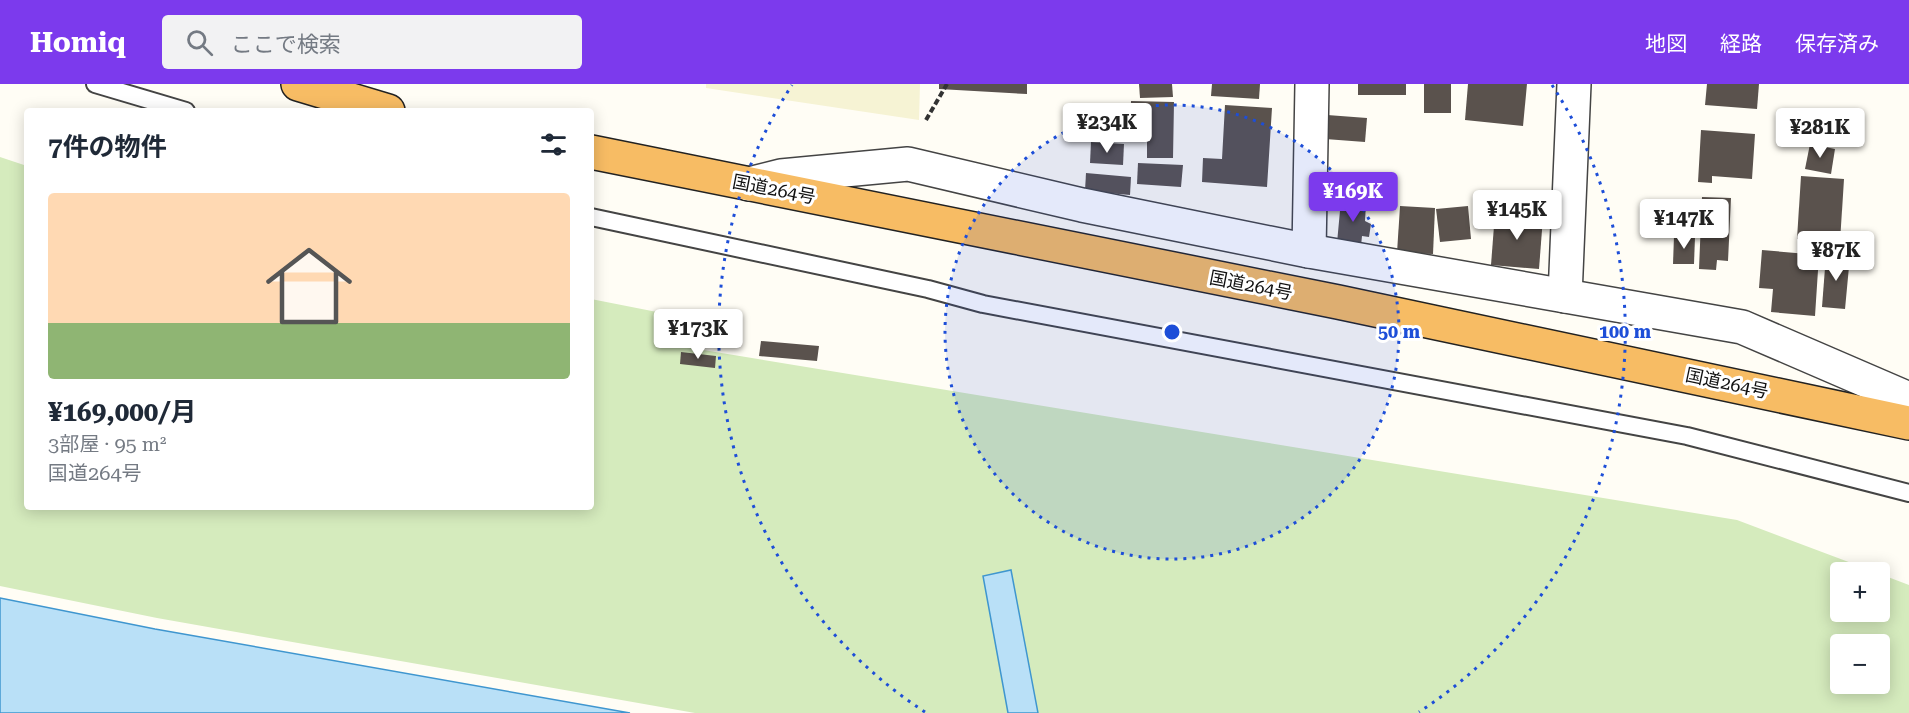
<!DOCTYPE html>
<html lang="ja">
<meta charset="utf-8">
<style>
body{margin:0;font-family:"Roboto Serif","Noto Sans JP",serif;background:#f2f2f3;color:#1f2937;height:100vh;display:flex;flex-direction:column;font-size:22px;white-space:nowrap}
*{box-sizing:border-box;margin:0}
p{font-size:20px;color:#747a83}
.icon{flex:none;width:33px;height:33px;fill:none;stroke:currentColor;stroke-width:2;stroke-linecap:round;stroke-linejoin:round}
.map{position:relative;flex:1;overflow:hidden}
.details{position:absolute;left:24px;top:24px;width:570px;height:402px;display:flex;flex-direction:column;background:#fff;border-radius:6px;box-shadow:0 3px 15px #0003}
.details>*{flex:none}
.fabs{position:absolute;left:1830px;top:478px;display:grid;gap:12px}
.fabs a{display:grid;place-items:center;width:60px;height:60px;border-radius:6px;background:#fff;box-shadow:0 3px 15px #0003;font-size:30px}
.price{position:absolute;translate:-50% -51px;padding:0 14px;border-radius:6px;background:#fff;color:#222;font-size:20px;line-height:39px;filter:drop-shadow(0 2px 3px #0008)}
.price::after{content:'';position:absolute;left:50%;top:36px;width:18px;height:14px;margin-left:-9px;background:inherit;clip-path:polygon(0 0,100% 0,50% 100%)}
.price.active{background:#7c3aed;color:#fff}
ul{padding:0;list-style:none}
li{display:grid;align-content:center;gap:12px;height:318px;padding:0 24px}
li+li{border-top:2px solid #e0e1e3}
li span{display:grid;place-items:center;height:186px;border-radius:6px;color:#555}
li>.icon{margin-inline-start:auto}
span .icon{width:108px;height:108px;fill:#fffc;stroke-width:1}
li b{font-size:26px}
h2{display:flex;justify-content:space-between;align-items:center;height:72px;padding:0 24px;font-size:26px}
header{display:flex;align-items:center;gap:36px;box-sizing:border-box;height:84px;padding:0 30px;background:#7c3aed;color:#fff}
header strong{font-size:28px}
nav{display:flex;gap:33px;margin-inline-start:auto;font-size:21px}
.search{width:420px;height:54px;background:#f2f2f3;display:flex;align-items:center;gap:15px;box-sizing:border-box;padding:0 21px;border-radius:6px;color:#747a83;font-size:22px}
.map>svg:first-child{display:block}
.farmland{fill:#f6f3d4}
.green{fill:#d5ebbd;fill-rule:evenodd}
.water{fill:#b9e0f7;stroke:#3f96cf;stroke-width:1.5}
.building{fill:#5a524d}
.lines{fill:none;stroke-linecap:round;stroke-linejoin:round}
.service-casing{stroke:#444;stroke-width:20}
.minor-casing{stroke:#444;stroke-width:36}
.trunk-casing{stroke:#222;stroke-width:36}
.path{stroke:#333;stroke-width:4;stroke-dasharray:6 3;stroke-linecap:butt}
.service{stroke:#fff;stroke-width:16}
.minor{stroke:#fff;stroke-width:33}
.trunk{stroke:#f7bc64;stroke-width:33}
.ring{fill:none;stroke:#1d4ed8;stroke-width:3;stroke-dasharray:3 6}
.labels{text-anchor:middle;dominant-baseline:central;stroke-width:6;stroke-linejoin:round;paint-order:stroke}
.street-label{font-size:18px;fill:#111;stroke:#fff}
.centre{fill:#1d4ed8;stroke:#fff;stroke-width:3}
.ring-label{font-size:18px;text-anchor:middle;font-weight:bold;fill:#1d4ed8;stroke:#fff;stroke-width:6;stroke-linejoin:round;paint-order:stroke}
</style>
<header>
<strong>Homiq</strong>
<div class="search"><svg class="icon" aria-label="search" viewBox="0 0 24 24"><circle cx="10" cy="10" r="6"/><path d="M15 15l6 6"/></svg>ここで検索</div>
<nav><a>地図</a><a>経路</a><a>保存済み</a></nav>
</header>
<div class="map">
<svg width="1909" height="629" viewBox="0 0 1909 629">
<rect width="100%" height="100%" fill="#fffdf5"/>
<polygon class="farmland" points="706,0 920,0 919,36 706,4"/>
<path class="green" d="M0 73 27 82V423H591V215L662 229 679 262 1737 436 1878 489H1840V528H1880V490L1909 501V629H695L157 534 0 502ZM1840 561H1880V600H1840Z"/>
<g class="water">
<polygon points="1011,486 1038,629 1008,629 983,492"/>
<polygon points="0,514 155,545 630,629 0,629"/>
</g>
<g class="building">
<polygon points="939,0 1027,0 1027,10 939,5"/>
<polygon points="1139,0 1172,0 1173,13 1140,14"/>
<polygon points="1212,0 1260,0 1259,15 1211,12"/>
<rect x="1358" y="0" width="48" height="11"/>
<rect x="1424" y="0" width="27" height="29"/>
<polygon points="1468,0 1527,0 1523,42 1465,36"/>
<polygon points="1707,0 1759,0 1757,25 1705,21"/>
<polygon points="1131,17 1174,18 1173,74 1147,74 1147,52 1130,52"/>
<polygon points="1225,21 1272,24 1267,103 1202,98 1203,74 1222,75"/>
<polygon points="1314,30 1367,34 1365,58 1312,54"/>
<polygon points="1701,46 1755,50 1752,95 1712,92 1712,99 1698,98"/>
<polygon points="1091,58 1124,60 1123,81 1090,79"/>
<polygon points="1810,60 1835,65 1831,90 1805,85"/>
<polygon points="1138,79 1183,81 1181,103 1137,100"/>
<polygon points="1086,89 1131,93 1130,111 1085,107"/>
<polygon points="1801,92 1844,95 1840,158 1797,155"/>
<polygon points="1702,113 1731,114 1728,177 1717,176 1716,186 1699,185"/>
<polygon points="1341,116 1366,119 1365,137 1371,140 1369,153 1362,152 1361,162 1337,159"/>
<polygon points="1400,122 1435,124 1433,170 1397,169"/>
<polygon points="1468,122 1471,155 1440,158 1436,125"/>
<polygon points="1495,129 1543,133 1539,185 1491,181"/>
<polygon points="1674,152 1695,153 1694,180 1673,180"/>
<polygon points="1762,166 1819,171 1815,232 1771,228 1773,205 1759,204"/>
<polygon points="1826,171 1850,172 1845,225 1822,223"/>
<polygon points="761,257 819,262 817,277 759,272"/>
<polygon points="681,268 716,272 715,284 680,280"/>
</g>
<g class="lines">
<defs>
<g id="service">
<polyline points="95,0 186,27"/>
<polyline points="591,133 928,205 983,220 1687,352 1909,409"/>
</g>
<g id="minor">
<polyline points="749,100 781,92 908,80 1082,121 1309,167 1742,243 1909,315"/>
<polyline points="1309,167 1312,0"/>
<polyline points="1565,212 1574,0"/>
</g>
<g id="trunk">
<polyline points="298,0 388,27"/>
<polyline points="591,68 1338,218 1909,339"/>
</g>
</defs>
<use href="#service" class="service-casing"/>
<use href="#minor" class="minor-casing"/>
<use href="#trunk" class="trunk-casing"/>
<polyline class="path" points="926,36 947,0"/>
<use href="#service" class="service"/>
<use href="#minor" class="minor"/>
<use href="#trunk" class="trunk"/>
</g>
<circle cx="1172" cy="248" r="227" fill="#1d4ed8" fill-opacity=".12"/>
<g class="ring">
<circle cx="1172" cy="248" r="227"/>
<path d="M925 628A453 453 0 0 1 792 1M1552 1A453 453 0 0 1 1419 628"/>
</g>
<g class="labels">
<g class="street-label">
<text transform="translate(774 105) rotate(11)">国道264号</text>
<text transform="translate(1251 201) rotate(11)">国道264号</text>
<text transform="translate(1727 299) rotate(12)">国道264号</text>
</g>
</g>
<circle cx="1172" cy="248" r="9" class="centre"/>
<g class="ring-label">
<text x="1399" y="254">50 m</text>
<text x="1625" y="254">100 m</text>
</g>
</svg>
<div class="fabs">
<a>+</a>
<a>−</a>
</div>
<b class="price" style="left:1107px;top:70px">¥234K</b>
<b class="price" style="left:1820px;top:75px">¥281K</b>
<b class="price active" style="left:1353px;top:139px">¥169K</b>
<b class="price" style="left:1517px;top:157px">¥145K</b>
<b class="price" style="left:1684px;top:166px">¥147K</b>
<b class="price" style="left:1836px;top:198px">¥87K</b>
<b class="price" style="left:698px;top:276px">¥173K</b>
<section class="details">
<h2>7件の物件<svg class="icon" aria-label="filters" viewBox="0 0 24 24"><path d="M4 7h16M4 17h16"/><circle cx="9" cy="7" r="2"/><circle cx="15" cy="17" r="2"/></svg></h2>
<ul>
<li><span style="background:linear-gradient(#ffd9b3 70%,#8fb573 0)"><svg class="icon" aria-label="home" viewBox="0 0 24 24"><path d="M3 11l9-7 9 7M6 9v11h12V9"/></svg></span><div><b>¥169,000/月</b><p>3部屋 · 95 m²</p><p>国道264号</p></div></li>
</ul>
</section>
</div>
